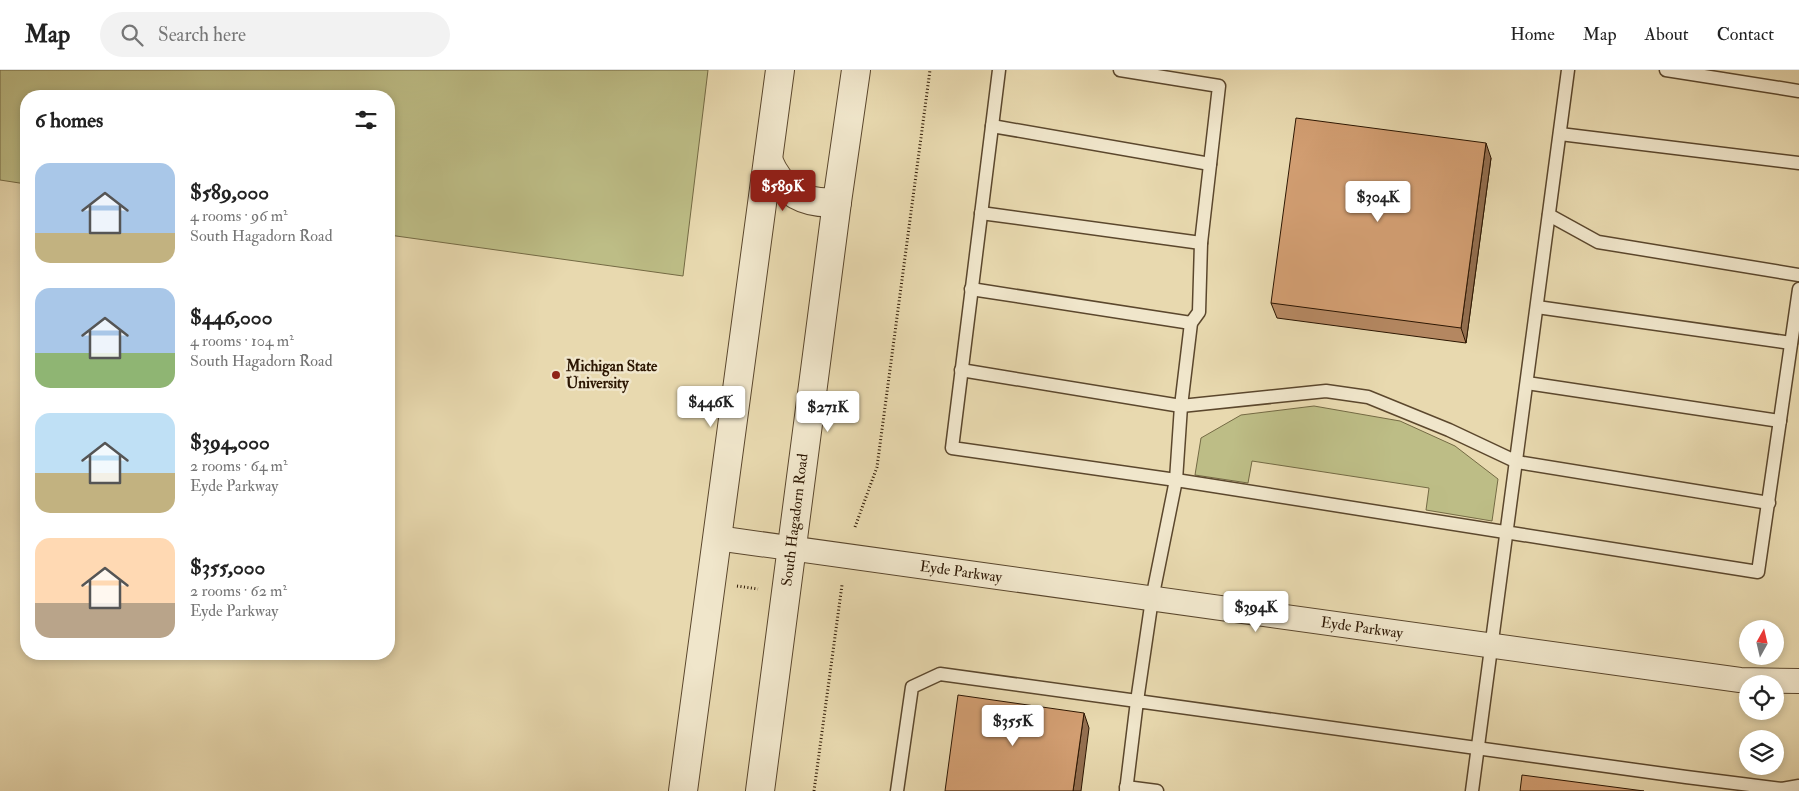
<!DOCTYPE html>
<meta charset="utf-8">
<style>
body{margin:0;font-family:"IM FELL Double Pica",serif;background:#f2f2f2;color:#222;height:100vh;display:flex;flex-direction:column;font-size:19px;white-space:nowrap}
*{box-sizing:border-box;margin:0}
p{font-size:16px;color:#767676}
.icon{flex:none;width:28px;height:28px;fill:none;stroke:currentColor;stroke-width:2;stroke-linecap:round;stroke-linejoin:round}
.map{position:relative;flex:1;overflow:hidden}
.side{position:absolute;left:20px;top:20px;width:375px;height:570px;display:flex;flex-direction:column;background:#fff;border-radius:20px;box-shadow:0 2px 8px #0003}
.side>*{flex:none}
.needle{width:32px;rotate:8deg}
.buttons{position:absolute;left:1739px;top:550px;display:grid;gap:10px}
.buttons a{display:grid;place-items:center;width:45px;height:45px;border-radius:50%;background:#fff;box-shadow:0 2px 8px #0003;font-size:25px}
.price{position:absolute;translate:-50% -42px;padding:0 11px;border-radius:5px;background:#fff;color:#222;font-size:16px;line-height:32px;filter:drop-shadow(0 1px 2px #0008)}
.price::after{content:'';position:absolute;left:50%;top:30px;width:15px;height:11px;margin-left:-8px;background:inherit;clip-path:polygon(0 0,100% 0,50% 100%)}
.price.active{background:#8f2418;color:#fff}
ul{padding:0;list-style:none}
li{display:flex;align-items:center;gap:15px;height:125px;padding:0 15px}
li span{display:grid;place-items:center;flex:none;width:140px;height:100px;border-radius:15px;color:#555}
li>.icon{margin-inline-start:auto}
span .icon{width:60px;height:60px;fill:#fffc;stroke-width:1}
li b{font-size:21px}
h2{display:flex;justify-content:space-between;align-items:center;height:60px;padding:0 15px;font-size:21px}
header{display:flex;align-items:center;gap:30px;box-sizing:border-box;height:70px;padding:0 25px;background:#fff;border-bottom:1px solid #e0e0e0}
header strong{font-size:24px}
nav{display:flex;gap:28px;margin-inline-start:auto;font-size:18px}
.search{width:350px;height:45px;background:#f2f2f2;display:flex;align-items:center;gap:12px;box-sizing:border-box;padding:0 18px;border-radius:28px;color:#767676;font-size:19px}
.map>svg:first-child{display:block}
.green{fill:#bdbd86;stroke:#746a44}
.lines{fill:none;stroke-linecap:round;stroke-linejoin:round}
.service-casing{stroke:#5b472d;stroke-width:15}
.minor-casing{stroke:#5b472d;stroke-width:26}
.tertiary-casing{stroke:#5b472d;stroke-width:30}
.path{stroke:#2c1602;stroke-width:3;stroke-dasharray:1 2.5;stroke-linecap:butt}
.service{stroke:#f0e6cb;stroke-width:12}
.minor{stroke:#f0e6cb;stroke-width:24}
.tertiary{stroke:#f0e6cb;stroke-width:28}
.wall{fill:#b58862;stroke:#2c1602}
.shaded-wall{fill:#936f50;stroke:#2c1602}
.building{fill:#d29e72;stroke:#2c1602}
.poi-dot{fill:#8f2418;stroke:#f0e6cb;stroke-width:2}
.labels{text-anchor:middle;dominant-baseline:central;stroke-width:5;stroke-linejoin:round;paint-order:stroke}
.poi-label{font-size:15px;font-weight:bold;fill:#2c1602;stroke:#f0e6cb;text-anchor:start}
.street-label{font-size:15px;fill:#2c1602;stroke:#f0e6cb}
</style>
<header>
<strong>Map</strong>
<div class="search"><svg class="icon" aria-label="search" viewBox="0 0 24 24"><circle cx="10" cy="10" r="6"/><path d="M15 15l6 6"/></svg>Search here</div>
<nav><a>Home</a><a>Map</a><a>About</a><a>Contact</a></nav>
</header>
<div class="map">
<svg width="1799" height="721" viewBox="0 0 1799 721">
<rect width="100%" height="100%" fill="#e8d9af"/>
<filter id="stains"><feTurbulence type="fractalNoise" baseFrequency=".004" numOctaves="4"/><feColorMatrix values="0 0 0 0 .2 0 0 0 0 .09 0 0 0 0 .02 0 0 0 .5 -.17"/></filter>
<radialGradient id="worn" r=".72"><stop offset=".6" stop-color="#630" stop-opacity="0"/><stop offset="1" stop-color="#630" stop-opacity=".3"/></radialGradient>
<g class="green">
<polygon points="0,0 708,0 683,206 389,165 389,26 26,26 26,114 0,110"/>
<polygon points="1314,336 1400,351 1455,376 1498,409 1492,451 1426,440 1429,418 1252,391 1248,413 1195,405 1201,368 1241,345"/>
</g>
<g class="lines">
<defs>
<g id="service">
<polyline points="999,0 952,378 1176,410 1758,502 1799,219"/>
<polyline points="1666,0 1799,21"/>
<polyline points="992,56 1210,94"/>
<polyline points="1560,64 1799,93"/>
<polyline points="981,143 1201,173"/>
<polyline points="1549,145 1598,172 1799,205"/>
<polyline points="971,219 1191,253"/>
<polyline points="1537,237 1791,273"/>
<polyline points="961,300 1181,336 1326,321 1368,327 1449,360 1517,392 1769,433"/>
<polyline points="1527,313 1780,351"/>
<polyline points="1126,717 1157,721"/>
<polyline points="897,721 912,617 940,604 1137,631 1152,529 1176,410 1181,336 1191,253 1199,242 1201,173 1219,16 1120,0"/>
<polyline points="1126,721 1137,631 1686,707 1782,719 1799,716"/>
<polyline points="1472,721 1568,0"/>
</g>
<polyline id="minor" points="717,468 1740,610 1799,611"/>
<g id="tertiary">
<path d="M768 90C781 121 803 135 837 132"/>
<polyline points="683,721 780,0"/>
<polyline points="760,721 837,132 856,0"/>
</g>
</defs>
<use href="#service" class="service-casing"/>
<use href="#minor" class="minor-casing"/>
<use href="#tertiary" class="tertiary-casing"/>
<g class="path">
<polyline points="855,457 877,397 930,0"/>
<polyline points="737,516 758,519"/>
<polyline points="814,721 842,515"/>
</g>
<use href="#service" class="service"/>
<use href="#minor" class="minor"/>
<use href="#tertiary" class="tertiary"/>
</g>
<polygon class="wall" points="1491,88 1466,273 1277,248 1271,233"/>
<g class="shaded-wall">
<polygon points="1486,73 1491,88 1466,273 1461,258"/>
<polygon points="1084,643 1089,658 1081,721 1073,721"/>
</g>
<g class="building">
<polygon points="1296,48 1486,73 1461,258 1271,233"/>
<polygon points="958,625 1084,643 1073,721 945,721"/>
<polygon points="1522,705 1644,721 1520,721"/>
</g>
<circle class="poi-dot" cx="556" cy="305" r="5"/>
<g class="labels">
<g class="poi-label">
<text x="566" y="296">Michigan State<tspan x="566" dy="17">University</tspan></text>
</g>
<g class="street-label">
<text transform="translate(795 450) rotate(-83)">South Hagadorn Road</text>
<text transform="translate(961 502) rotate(8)">Eyde Parkway</text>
<text transform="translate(1362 558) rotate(8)">Eyde Parkway</text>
</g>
</g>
<rect width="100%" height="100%" filter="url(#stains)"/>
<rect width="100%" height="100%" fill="url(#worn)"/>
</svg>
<div class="buttons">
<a><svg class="needle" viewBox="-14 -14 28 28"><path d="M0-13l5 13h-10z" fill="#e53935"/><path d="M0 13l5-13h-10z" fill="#767676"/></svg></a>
<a><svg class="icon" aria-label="locate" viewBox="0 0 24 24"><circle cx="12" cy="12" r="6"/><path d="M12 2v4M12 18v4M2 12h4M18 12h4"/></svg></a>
<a><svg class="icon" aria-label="layers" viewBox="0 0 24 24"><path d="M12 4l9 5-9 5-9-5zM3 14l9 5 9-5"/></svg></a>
</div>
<b class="price active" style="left:783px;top:142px">$589K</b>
<b class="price" style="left:1378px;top:153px">$304K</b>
<b class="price" style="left:711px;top:358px">$446K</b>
<b class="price" style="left:828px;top:363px">$271K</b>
<b class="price" style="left:1256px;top:563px">$394K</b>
<b class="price" style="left:1013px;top:677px">$355K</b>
<section class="side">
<h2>6 homes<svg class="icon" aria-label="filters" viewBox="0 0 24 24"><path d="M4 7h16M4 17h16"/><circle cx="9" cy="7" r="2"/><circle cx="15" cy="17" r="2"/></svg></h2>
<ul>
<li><span style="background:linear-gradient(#a9c7e8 70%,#c2b280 0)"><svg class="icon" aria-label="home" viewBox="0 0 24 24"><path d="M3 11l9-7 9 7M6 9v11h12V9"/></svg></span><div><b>$589,000</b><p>4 rooms · 96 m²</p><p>South Hagadorn Road</p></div></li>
<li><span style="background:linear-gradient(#a9c7e8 65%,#8fb573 0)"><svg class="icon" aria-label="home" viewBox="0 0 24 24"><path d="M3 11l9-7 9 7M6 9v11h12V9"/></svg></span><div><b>$446,000</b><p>4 rooms · 104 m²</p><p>South Hagadorn Road</p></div></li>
<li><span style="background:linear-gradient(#bfe0f5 60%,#c2b280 0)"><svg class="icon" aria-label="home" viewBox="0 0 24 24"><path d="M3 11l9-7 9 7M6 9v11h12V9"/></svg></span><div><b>$394,000</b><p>2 rooms · 64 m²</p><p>Eyde Parkway</p></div></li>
<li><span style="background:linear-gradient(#ffd9b3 65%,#b9a48a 0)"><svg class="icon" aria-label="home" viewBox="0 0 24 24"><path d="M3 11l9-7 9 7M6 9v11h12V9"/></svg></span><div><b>$355,000</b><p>2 rooms · 62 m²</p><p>Eyde Parkway</p></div></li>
</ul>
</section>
</div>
